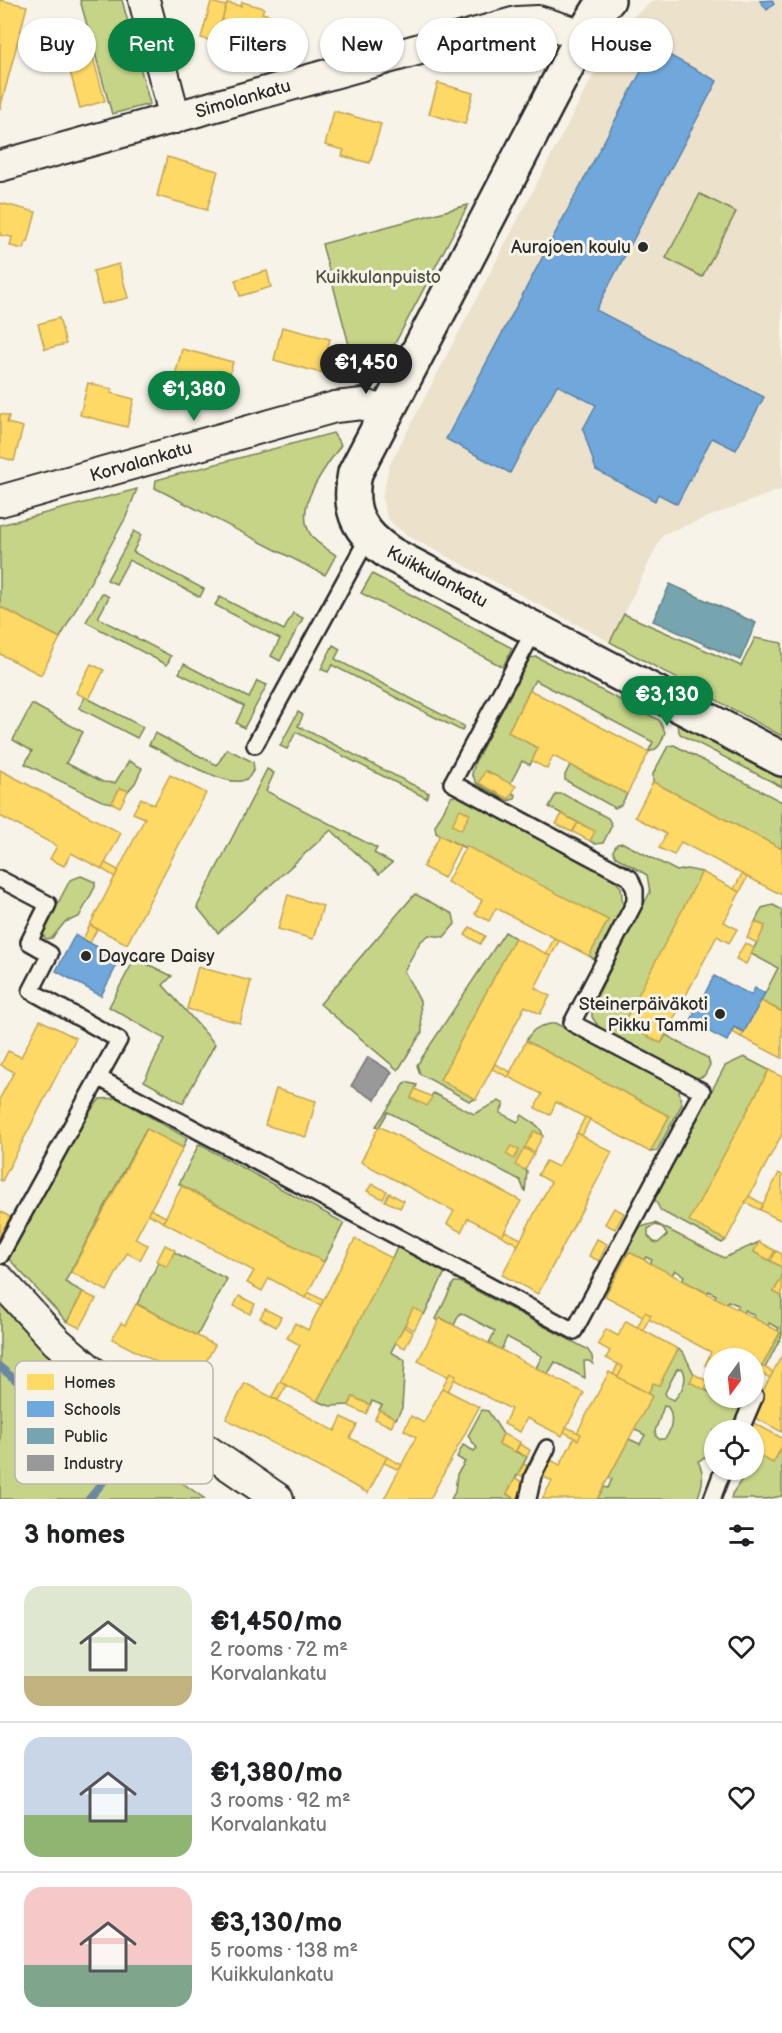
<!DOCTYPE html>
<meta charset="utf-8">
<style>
body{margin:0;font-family:"Balsamiq Sans",sans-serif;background:#f6f6f6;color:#202124;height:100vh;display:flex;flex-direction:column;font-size:22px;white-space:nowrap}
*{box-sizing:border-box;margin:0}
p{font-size:20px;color:#757577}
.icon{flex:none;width:33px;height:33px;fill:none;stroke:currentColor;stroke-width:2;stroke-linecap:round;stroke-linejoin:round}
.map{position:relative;height:1499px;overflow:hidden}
.details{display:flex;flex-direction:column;background:#fff;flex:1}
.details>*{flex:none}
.hud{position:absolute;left:18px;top:18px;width:747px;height:54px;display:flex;gap:12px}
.needle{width:39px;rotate:195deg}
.buttons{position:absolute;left:704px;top:1348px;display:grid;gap:12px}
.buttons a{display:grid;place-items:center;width:60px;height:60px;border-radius:50%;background:#fff;box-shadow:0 2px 4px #0004;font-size:30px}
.price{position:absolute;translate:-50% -51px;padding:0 14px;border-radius:21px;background:#0b8043;color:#fff;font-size:20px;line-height:39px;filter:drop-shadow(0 2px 3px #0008)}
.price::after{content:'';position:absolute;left:50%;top:36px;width:18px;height:14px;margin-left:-9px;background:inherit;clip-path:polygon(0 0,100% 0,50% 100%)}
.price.selected{background:#222;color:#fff}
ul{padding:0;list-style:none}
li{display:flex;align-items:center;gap:18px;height:150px;padding:0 24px}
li+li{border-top:2px solid #e0e0e0}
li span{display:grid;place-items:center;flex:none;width:168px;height:120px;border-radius:18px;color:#555}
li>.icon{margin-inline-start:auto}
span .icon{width:72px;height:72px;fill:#fffc;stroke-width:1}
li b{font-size:26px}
h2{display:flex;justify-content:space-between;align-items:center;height:72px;padding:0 24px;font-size:26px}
.chip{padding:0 21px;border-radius:27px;background:#fff;box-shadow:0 2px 4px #0004;font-size:21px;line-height:54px}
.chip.selected{background:#0b8043;color:#fff}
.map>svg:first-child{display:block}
.built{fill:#ece1cb}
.green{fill:#c6d487;stroke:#788059;stroke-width:1.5;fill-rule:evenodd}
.homes{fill:#ffd966;stroke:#bfa554;stroke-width:1.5}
.schools{fill:#6fa8dc;stroke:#5b82a7;stroke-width:1.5}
.public{fill:#76a5af;stroke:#608087;stroke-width:1.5}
.industry{fill:#999;stroke:#787878;stroke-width:1.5}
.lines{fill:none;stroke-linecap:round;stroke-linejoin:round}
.stream{stroke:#6c87a2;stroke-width:8}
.lane-casing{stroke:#2b2b2b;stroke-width:20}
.street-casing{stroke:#2b2b2b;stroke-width:34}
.secondary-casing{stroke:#2b2b2b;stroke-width:38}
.lane{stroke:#f7f3e8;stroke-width:15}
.street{stroke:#f7f3e8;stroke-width:30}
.secondary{stroke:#f7f3e8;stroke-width:33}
.poi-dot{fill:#2b2b2b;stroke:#f7f3e8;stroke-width:2}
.labels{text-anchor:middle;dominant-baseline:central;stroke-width:6;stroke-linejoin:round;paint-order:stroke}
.street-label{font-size:18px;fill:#2b2b2b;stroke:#f7f3e8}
.poi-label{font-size:18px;fill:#2b2b2b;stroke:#f7f3e8;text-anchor:end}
.park-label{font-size:18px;fill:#525542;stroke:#f7f3e8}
.key{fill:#f7f3e8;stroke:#bab7af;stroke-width:1.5}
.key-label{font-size:16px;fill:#2b2b2b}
</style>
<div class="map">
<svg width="782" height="1499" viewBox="0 0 782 1499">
<rect width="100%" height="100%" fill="#f7f3e8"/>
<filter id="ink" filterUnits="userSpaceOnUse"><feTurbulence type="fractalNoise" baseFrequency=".0167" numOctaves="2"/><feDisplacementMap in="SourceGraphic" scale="12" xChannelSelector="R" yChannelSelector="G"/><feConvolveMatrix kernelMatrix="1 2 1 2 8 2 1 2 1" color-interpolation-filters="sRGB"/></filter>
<g filter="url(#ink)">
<polygon class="built" points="654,0 782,0 782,489 663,534 610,642 408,536 394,525 387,517 382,498 389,466 618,28"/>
<g class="green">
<polygon points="80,0 122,0 150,104 112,114"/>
<polygon points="700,194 736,212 702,277 666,258"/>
<polygon points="468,205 392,349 377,369 359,382 322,244"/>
<path d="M333 433 341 445C325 469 290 509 313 538 319 545 329 550 336 555L325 575 155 488 156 480Z"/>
<polygon points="137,489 126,517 60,638 0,607 0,525"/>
<polygon points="134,531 141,535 133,552 204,589 200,597 129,560 116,584 107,580"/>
<polygon points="372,574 512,648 503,667 361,593"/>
<polygon points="102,593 109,597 98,618 171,656 167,665 86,622"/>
<polygon points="220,597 284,630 293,613 303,618 280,661 271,656 280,639 215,605"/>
<polygon points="624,614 741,666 755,638 782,643 782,736 610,642"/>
<polygon points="333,645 340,649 335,659 464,726 462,731 332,665 328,672 321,669"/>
<path d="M537 657 659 720 665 732C662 742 659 750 648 752L653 742 535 680 508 732 538 748 530 765 522 761 510 784 486 771 479 783 509 799 512 793 516 795 515 799 508 801 477 784 472 774 475 762 530 658Z"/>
<polygon points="184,664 249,698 257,681 267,685 244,728 236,723 244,706 179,673"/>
<polygon points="85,697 143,727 137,738 79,708"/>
<polygon points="32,704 83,732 66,763 103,782 115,783 129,761 142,768 135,783 128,791 120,788 112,803 102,801 25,764 32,751 13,740"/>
<polygon points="298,712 303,715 298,726 429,793 426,798 296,732 287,749 280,746"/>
<polygon points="675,719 782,775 782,787 680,734"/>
<path d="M155 733 217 765 227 749 253 762 254 769C251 775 248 780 241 781 222 785 169 754 149 745Z"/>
<polygon points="674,745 782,802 782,849 653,782 653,774 668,746"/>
<polygon points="570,765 627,794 621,805 615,808 565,780 565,775"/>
<polygon points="267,769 274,773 266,791 377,848 374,853 392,863 379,874 331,830 218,933 197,907"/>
<polygon points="556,794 563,794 608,818 612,825 603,843 595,844 590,841 594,831 549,807"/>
<polygon points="459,795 609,875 621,887 623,907 594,959 589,956 608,920 466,847 465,848 436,833 435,826 451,797"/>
<polygon points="623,843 677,871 687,869 702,872 624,1024 661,1043 666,1035 708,1058 710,1065 704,1076 696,1078 600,1029 592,1017 592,1006 650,892 647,875 616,857 613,851 617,844"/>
<polygon points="81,876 95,882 95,887 79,917 65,922 52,938 46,939 42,934 70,880"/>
<polygon points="415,894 453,914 455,924 444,937 429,935 420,942 404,971 420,1001 422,1032 398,1070 320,1004"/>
<polygon points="773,905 782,910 782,1012 761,1001 778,968 751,954 765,926 755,922 762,908"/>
<polygon points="505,932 515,938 440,1080 476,1099 469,1101 420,1074 417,1065"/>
<polygon points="135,958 172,976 163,985 215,1044 183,1103 144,1081 165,1039 109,1007"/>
<path d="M555 1023 678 1087 682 1104 657 1151 650 1152 669 1116 526 1041C533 1027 540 1026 555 1023Z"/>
<polygon points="744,1057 769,1070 690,1220 726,1240 722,1243 661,1211 654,1198 725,1066"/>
<path d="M406 1082 417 1085 411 1098 427 1105 433 1093 474 1114 499 1101 504 1104 500 1113 518 1122 522 1115C530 1121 541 1125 543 1136L534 1131 516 1165 527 1171 525 1192 520 1180 388 1112 379 1127 376 1126Z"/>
<polygon points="117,1098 187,1138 183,1148 146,1129 65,1282 83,1292 67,1322 9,1259 81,1122 100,1099"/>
<polygon points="199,1144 344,1223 324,1262 179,1184"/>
<path d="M655 1223 724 1258 759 1242 754 1252 782 1267V1277L774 1292 782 1296V1335L765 1368 762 1366 780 1333 777 1331 779 1328 769 1323 768 1326 753 1318 754 1315 745 1310 743 1313 736 1309 738 1305 728 1301 726 1304 715 1298 716 1295 709 1291 707 1293 682 1280 684 1276 675 1270 672 1275 650 1264 652 1260 646 1257 644 1260 629 1252 608 1292 606 1288 636 1232 641 1227ZM655 1225 662 1227 667 1235 658 1243 654 1242 648 1236V1229Z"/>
<polygon points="398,1246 445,1272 424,1315 413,1309 391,1352 405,1360 402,1408 396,1419 379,1410 382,1405 372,1401 370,1405 353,1397 349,1405 330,1406 317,1401"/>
<polygon points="174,1252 227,1279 197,1336 137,1304 159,1262 167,1266"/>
<polygon points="454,1282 460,1282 587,1349 592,1356 593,1364 589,1361 584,1361 585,1378 555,1362 548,1374 536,1368 542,1356 507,1337 501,1350 489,1343 495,1331 463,1314 460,1313 454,1325 441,1318 439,1321 436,1319"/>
<polygon points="0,1300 149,1424 135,1449 205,1499 0,1499"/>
<path d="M678 1349 683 1352 694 1374 690 1382 714 1394V1398H728L743 1408 731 1431H714V1453L698 1461C705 1475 703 1485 697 1499H597L604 1487 608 1488 612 1479 609 1477 629 1439 640 1444 645 1435 634 1429 652 1396 648 1393 653 1383 659 1385ZM682 1368C689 1379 682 1391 674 1400L667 1397 665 1393 677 1369ZM664 1406 668 1407C674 1416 672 1432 664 1439H659L656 1436 655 1431Z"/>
<polygon points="482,1410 488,1411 503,1434 499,1444 527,1457 507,1494 514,1499 451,1499 455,1492 457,1474 465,1462 457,1457 463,1445 474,1451 477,1448 468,1436"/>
<polygon points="782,1446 782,1496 766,1499 731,1499 732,1494 748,1470 753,1470 753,1463 759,1455 773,1463"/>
</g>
<g class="homes">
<polygon points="0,0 27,6 0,109"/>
<polygon points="211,2 226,6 218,34 234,39 232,47 201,38"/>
<polygon points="242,2 264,8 262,13 277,17 266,55 250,50 252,45 218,34 227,3 241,6"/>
<polygon points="85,29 105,101 80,108 60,35"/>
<polygon points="438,83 473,93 465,124 429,114"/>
<polygon points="334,111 381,124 370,163 342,156 344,150 325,145"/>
<polygon points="167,157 218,171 207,210 157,196"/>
<polygon points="0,203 36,212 28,242 26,241 24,249 10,246 12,237 0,235"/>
<polygon points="119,264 128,298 102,304 93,271"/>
<polygon points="267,271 271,287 240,296 235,280"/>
<polygon points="59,318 66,344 45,349 38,324"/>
<polygon points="282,327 330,339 321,373 274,360"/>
<polygon points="182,349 233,362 223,400 172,387"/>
<polygon points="88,383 112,389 111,393 134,399 127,427 80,415"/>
<polygon points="0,414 9,416 7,423 23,427 14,461 0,457"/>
<polygon points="0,607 60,638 41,675 0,654"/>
<polygon points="91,664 104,670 89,699 76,693"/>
<polygon points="530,690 649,752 627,794 553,756 547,769 532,761 538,748 508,732"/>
<polygon points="0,770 121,833 102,869 71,853 64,866 50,859 57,846 0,816"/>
<polygon points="485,771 516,786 509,799 479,783"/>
<polygon points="170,775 206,793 127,944 90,925 145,818 133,813 141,798 154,805"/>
<polygon points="653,782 782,849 782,895 681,842 674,855 659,848 666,834 635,817"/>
<polygon points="120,788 128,791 120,807 112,803"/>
<polygon points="460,809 470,814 461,830 452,825"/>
<polygon points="562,814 578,823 572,832 556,824"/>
<polygon points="578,823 595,831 590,841 573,832"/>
<polygon points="440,835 460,846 444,878 423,867"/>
<polygon points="466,846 608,920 589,956 496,908 489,921 475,914 482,900 447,882"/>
<polygon points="105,863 118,870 115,877 102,869"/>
<polygon points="702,872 740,892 724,922 737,929 729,943 717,936 661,1043 623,1024"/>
<polygon points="742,874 747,877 740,892 734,889"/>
<polygon points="288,895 323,906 313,939 278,929"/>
<polygon points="755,922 765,926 757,943 747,938"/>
<polygon points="90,925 97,929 90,943 83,939"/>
<polygon points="470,927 485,936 480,944 465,935"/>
<polygon points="515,938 551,956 535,988 550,996 540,1014 525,1006 476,1099 440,1080"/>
<polygon points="554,938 559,941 551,956 546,954"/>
<polygon points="745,943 754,948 746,964 736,959"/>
<polygon points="198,967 251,981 240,1023 187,1009"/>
<polygon points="684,999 698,1007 695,1013 681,1005"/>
<polygon points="761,1001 782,1012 782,1058 741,1037"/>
<polygon points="40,1020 76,1038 2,1181 0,1180 0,1098 14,1072 1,1065 8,1051 21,1057"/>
<polygon points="734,1027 744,1032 741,1037 732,1032"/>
<polygon points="526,1041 669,1116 650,1152 556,1102 550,1115 535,1108 542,1094 508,1077"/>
<polygon points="495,1064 511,1072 508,1077 492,1069"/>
<polygon points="769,1070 782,1077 782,1134 726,1240 689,1221"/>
<polygon points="276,1089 316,1101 306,1137 265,1125"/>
<polygon points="415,1089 432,1097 427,1106 411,1098"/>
<polygon points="585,1117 590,1119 582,1136 577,1133"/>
<polygon points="379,1126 521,1201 502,1236 468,1218 461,1232 447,1224 454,1211 361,1162"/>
<polygon points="147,1129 183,1148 135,1239 148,1245 140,1260 127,1253 107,1291 71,1272"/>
<polygon points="534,1131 543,1136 534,1152 525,1147"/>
<polygon points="577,1133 612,1152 538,1294 502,1275 551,1182 538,1175 546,1161 558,1167"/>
<polygon points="511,1146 519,1150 514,1159 506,1154"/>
<polygon points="524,1148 534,1154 525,1170 515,1165"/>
<polygon points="779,1173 782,1175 782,1221 760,1210"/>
<polygon points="372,1184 387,1191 383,1199 367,1191"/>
<polygon points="182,1186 324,1262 305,1298 269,1278 262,1291 247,1283 254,1271 163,1222"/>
<polygon points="389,1193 404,1201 400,1208 385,1201"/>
<polygon points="749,1196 763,1204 760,1210 745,1202"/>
<polygon points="614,1208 624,1213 615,1229 605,1224"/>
<polygon points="150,1209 166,1217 163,1222 148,1214"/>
<polygon points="0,1211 10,1217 0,1236"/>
<polygon points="505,1231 521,1239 518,1245 502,1236"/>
<polygon points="355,1239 392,1258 317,1401 280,1382 300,1345 287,1338 295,1323 308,1330"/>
<polygon points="597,1239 607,1244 599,1261 589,1256"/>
<polygon points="759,1242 775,1251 769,1260 754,1252"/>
<polygon points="165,1245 175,1250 167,1267 157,1261"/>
<polygon points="776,1251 782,1254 782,1267 771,1261"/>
<polygon points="629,1252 780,1332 757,1375 753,1373 753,1359 714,1359 714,1370 705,1365 711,1352 605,1296"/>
<polygon points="782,1277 782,1296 774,1292"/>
<polygon points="83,1292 96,1299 80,1328 68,1322"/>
<polygon points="308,1292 323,1300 321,1305 305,1298"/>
<polygon points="239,1296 255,1304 250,1314 234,1306"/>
<polygon points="136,1304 215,1345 195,1382 112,1339 121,1323 125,1325"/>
<polygon points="413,1308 423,1313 414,1330 405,1325"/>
<polygon points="265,1309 281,1317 276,1327 260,1318"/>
<polygon points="645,1312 651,1315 643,1330 637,1328"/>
<polygon points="440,1318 584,1393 562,1436 527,1418 520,1432 504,1424 511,1409 418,1361"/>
<polygon points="626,1321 678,1349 659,1385 653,1383 648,1393 613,1375 618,1364 606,1358 610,1351 598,1344 606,1329 618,1336"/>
<polygon points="404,1327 413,1332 405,1348 395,1343"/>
<polygon points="782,1355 782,1432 750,1415"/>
<polygon points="618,1364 623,1367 618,1377 613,1375"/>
<polygon points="762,1366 773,1372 770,1378 759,1372"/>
<polygon points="609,1372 652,1396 597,1499 542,1499 552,1481 538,1474 547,1458 560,1465"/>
<polygon points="450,1373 456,1376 448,1391 442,1388"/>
<polygon points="694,1374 709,1382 705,1390 690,1382"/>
<polygon points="280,1382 287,1385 278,1400 272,1397"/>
<polygon points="245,1383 335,1431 342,1417 357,1425 350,1438 387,1457 368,1493 226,1419"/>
<polygon points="442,1388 479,1407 430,1499 384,1499 416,1437 404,1430 411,1416 424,1423"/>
<polygon points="353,1397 370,1405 366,1414 349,1406"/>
<polygon points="379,1410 395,1418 391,1427 375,1419"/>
<polygon points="752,1422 782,1438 782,1446 773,1463 753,1452 753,1431 747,1431"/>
<polygon points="566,1427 581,1434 578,1440 564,1432"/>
<polygon points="503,1434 520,1442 515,1452 499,1444"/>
<polygon points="520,1444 530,1450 527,1457 516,1451"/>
<polygon points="387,1457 402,1465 399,1470 384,1463"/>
<polygon points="524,1464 531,1468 525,1478 518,1474"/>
<polygon points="515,1478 525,1483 517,1499 507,1494"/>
</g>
<g class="schools">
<polygon points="772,0 774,4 767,10 760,1"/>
<polygon points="654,47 717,81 596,310 764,397 736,450 712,438 677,504 658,494 655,501 596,470 583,429 596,405 557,385 510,473 446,439"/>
<polygon points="75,935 120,959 101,996 56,971"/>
<polygon points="714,976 751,995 755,988 765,993 744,1032 734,1027 727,1041 690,1022"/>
</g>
<polygon class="public" points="670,584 756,623 740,660 653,621"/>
<polygon class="industry" points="368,1057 392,1072 375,1100 351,1086"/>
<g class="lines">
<g class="stream">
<polyline points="0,1367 24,1387"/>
<polyline points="45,1404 102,1449 115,1464 114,1469 89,1499"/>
</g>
<defs>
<g id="lane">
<polyline points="255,745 369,536"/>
<polyline points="0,879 48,904 29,942 50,954 31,991 119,1040 0,1256"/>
<polyline points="99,1078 574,1331 702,1091 572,1023 635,902 635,890 630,878 452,783 535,629"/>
<polyline points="740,1431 755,1396 753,1395"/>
<polyline points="528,1499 533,1476 547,1448"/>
<polyline points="712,1499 723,1470"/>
</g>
<g id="street">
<polyline points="144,0 175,118"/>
<polyline points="0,166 517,22 538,21 583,35"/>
<polyline points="0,501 335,407 363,404 385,413"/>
<polyline points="0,1280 56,1341 91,1371 278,1499"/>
</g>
<path id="secondary" d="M608 0 602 5 583 35 355 473C347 511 359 533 391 554L782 759"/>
</defs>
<use href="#lane" class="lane-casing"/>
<use href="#street" class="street-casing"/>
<use href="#secondary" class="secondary-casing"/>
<use href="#lane" class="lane"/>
<use href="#street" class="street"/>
<use href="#secondary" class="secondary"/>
</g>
</g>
<g class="poi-dot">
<circle cx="643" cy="247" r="6"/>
<circle cx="86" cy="956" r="6"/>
<circle cx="720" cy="1014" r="6"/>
</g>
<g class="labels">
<g class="street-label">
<text transform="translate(243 99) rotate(-16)">Simolankatu</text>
<text transform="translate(141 462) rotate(-16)">Korvalankatu</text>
<text transform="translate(437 577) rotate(28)">Kuikkulankatu</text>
</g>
<g class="poi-label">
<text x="631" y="247">Aurajoen koulu</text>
<text x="98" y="956" text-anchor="start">Daycare Daisy</text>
<text x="708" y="1004">Steinerpäiväkoti<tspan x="708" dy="21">Pikku Tammi</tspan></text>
</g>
<g class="park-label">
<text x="378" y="277">Kuikkulanpuisto</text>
</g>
</g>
<rect x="15" y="1361" width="198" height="123" rx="9" class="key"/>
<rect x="27" y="1374" width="27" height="16" fill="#ffd966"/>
<rect x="27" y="1401" width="27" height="16" fill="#6fa8dc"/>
<rect x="27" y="1428" width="27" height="16" fill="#76a5af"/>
<rect x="27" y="1455" width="27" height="16" fill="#999"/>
<g class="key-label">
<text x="64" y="1388">Homes</text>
<text x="64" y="1415">Schools</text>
<text x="64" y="1442">Public</text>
<text x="64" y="1469">Industry</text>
</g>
</svg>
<div class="buttons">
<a><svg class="needle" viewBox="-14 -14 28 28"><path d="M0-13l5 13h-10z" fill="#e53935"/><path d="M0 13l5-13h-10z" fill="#757577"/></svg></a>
<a><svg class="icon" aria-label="locate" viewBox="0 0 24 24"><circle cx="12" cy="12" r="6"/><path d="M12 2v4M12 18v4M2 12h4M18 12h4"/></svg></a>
</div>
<b class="price selected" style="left:366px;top:395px">€1,450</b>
<b class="price" style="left:194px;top:422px">€1,380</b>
<b class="price" style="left:667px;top:727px">€3,130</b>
<div class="hud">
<a class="chip">Buy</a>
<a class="chip selected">Rent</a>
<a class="chip">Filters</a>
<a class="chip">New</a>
<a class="chip">Apartment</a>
<a class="chip">House</a>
</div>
</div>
<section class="details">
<h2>3 homes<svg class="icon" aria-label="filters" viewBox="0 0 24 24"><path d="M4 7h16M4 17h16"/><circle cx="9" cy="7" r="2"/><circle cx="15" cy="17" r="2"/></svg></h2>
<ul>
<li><span style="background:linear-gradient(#dfe7d0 75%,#c2b280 0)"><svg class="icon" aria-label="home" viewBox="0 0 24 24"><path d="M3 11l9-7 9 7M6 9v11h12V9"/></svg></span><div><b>€1,450/mo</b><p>2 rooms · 72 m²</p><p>Korvalankatu</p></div><svg class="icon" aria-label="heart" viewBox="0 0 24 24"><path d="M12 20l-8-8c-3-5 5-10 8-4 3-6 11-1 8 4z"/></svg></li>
<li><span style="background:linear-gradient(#c9d6e8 65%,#8fb573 0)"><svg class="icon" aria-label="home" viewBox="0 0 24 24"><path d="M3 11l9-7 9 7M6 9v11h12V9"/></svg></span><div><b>€1,380/mo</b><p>3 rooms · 92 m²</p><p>Korvalankatu</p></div><svg class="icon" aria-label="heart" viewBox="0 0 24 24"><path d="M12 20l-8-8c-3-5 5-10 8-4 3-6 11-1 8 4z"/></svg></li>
<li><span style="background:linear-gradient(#f6c9c9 65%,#7fa58c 0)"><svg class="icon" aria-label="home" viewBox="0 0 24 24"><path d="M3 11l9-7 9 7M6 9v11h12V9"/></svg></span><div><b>€3,130/mo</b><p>5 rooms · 138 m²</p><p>Kuikkulankatu</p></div><svg class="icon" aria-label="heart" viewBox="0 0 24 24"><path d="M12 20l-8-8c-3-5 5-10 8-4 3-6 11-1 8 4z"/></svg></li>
</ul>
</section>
